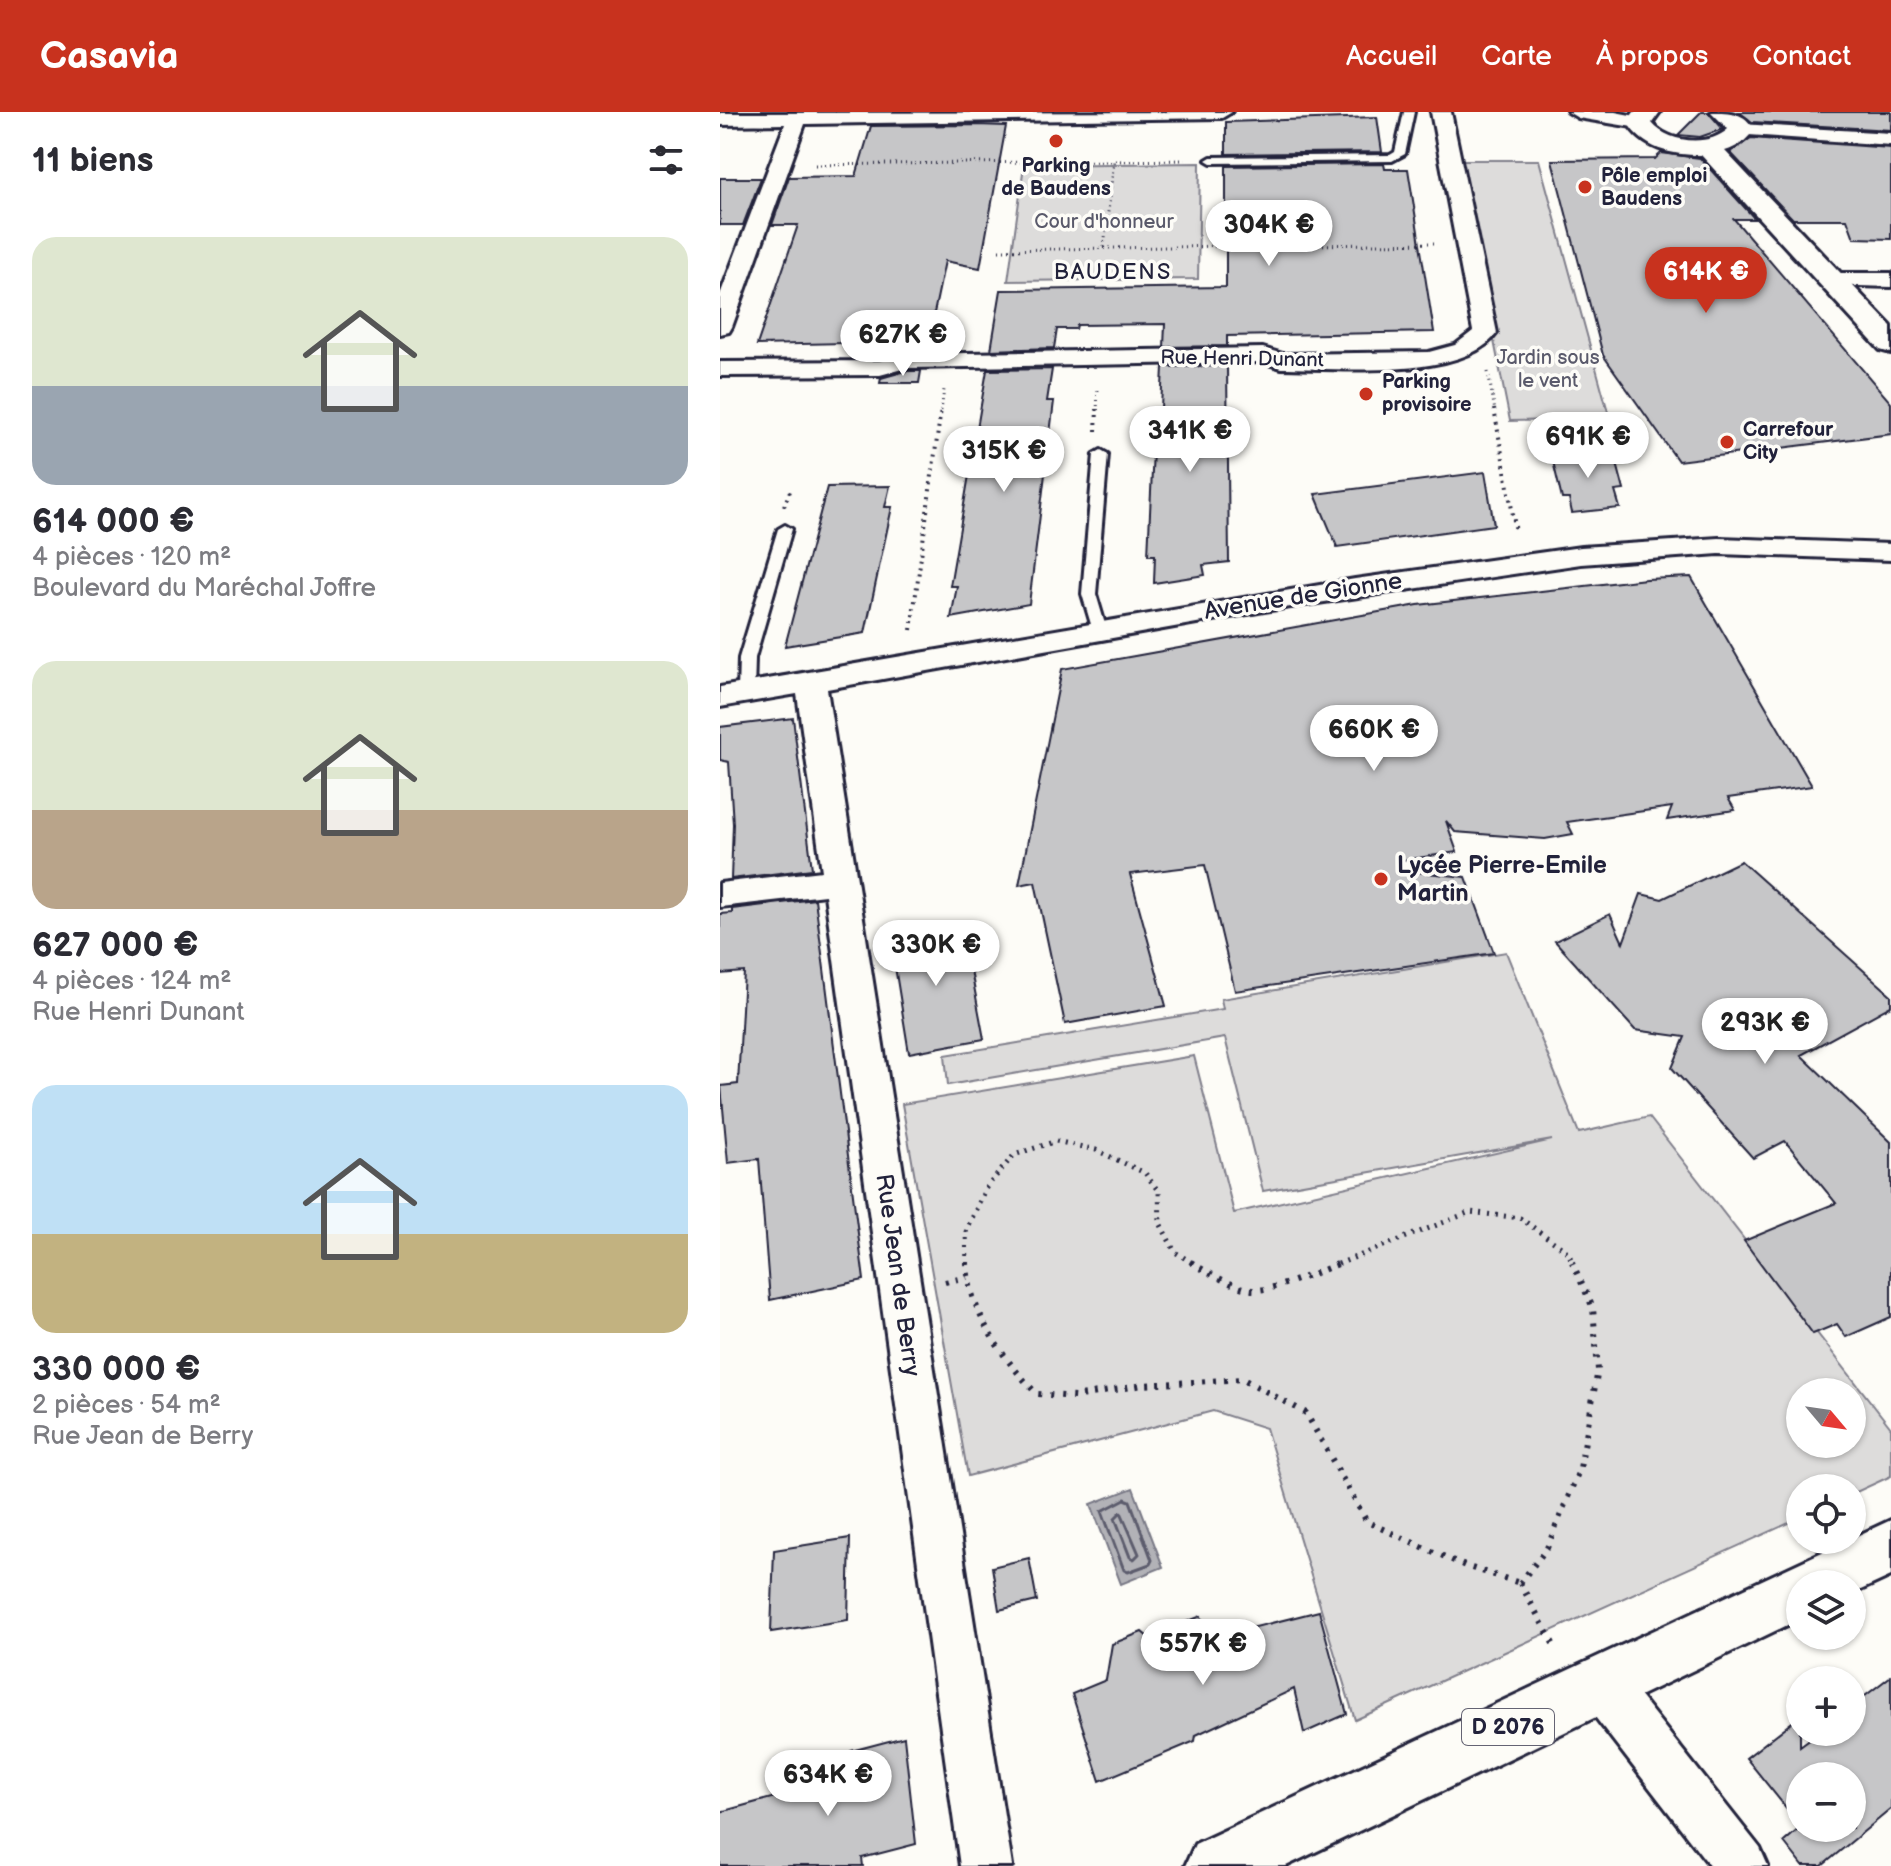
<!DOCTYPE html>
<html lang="fr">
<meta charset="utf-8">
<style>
body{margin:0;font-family:"Balsamiq Sans",sans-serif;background:#f7f7f7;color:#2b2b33;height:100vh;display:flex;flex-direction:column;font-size:30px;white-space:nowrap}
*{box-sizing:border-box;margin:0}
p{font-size:26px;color:#7c7c81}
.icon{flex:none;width:44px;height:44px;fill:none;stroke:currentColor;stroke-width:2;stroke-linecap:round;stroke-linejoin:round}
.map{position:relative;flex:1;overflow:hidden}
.side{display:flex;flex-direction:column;background:#fff;width:720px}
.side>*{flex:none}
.needle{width:52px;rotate:119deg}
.buttons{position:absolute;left:1066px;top:1266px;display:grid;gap:16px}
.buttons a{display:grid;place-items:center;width:80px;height:80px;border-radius:50%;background:#fff;box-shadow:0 2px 6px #0004;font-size:40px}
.price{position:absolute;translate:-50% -68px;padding:0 18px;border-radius:28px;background:#fff;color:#222;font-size:26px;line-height:52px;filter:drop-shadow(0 2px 4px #0008)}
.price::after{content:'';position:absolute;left:50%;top:48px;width:24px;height:18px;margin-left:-12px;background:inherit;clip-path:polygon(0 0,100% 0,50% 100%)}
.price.current{background:#c8321e;color:#fff}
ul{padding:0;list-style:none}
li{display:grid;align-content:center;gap:16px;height:424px;padding:0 32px}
li span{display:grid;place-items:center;height:248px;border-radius:24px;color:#555}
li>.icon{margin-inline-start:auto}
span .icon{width:144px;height:144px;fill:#fffc;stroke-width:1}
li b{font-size:34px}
h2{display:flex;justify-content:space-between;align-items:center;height:96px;padding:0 32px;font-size:34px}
header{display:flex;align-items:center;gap:48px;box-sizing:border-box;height:112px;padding:0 40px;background:#c8321e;color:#fff}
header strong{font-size:38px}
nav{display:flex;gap:44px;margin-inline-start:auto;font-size:28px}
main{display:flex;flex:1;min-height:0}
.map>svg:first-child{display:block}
.green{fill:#dddcdb;stroke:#807f8b;stroke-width:2;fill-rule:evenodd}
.water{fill:#b2b2b7;stroke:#787885;stroke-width:2}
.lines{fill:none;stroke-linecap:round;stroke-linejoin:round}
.shore{stroke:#5c5c6d;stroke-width:3}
.building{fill:#c6c6c8;stroke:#22223b;stroke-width:2}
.lane-casing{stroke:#22223b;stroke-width:6}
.street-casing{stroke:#22223b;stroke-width:6}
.primary-casing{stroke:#22223b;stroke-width:6}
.path-far3{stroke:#22223b;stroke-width:3;stroke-dasharray:1 4;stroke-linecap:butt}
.path-far2{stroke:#22223b;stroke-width:4;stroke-dasharray:2 5;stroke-linecap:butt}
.path-far1{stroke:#22223b;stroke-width:5;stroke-dasharray:2 6;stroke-linecap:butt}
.path{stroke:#22223b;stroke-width:6;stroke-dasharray:3 8;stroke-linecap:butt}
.lane{fill:#fdfcf7;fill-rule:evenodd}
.street{fill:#fdfcf7;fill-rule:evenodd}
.primary{fill:#fdfcf7;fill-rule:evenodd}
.poi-dot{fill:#c8321e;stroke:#fdfcf7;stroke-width:3}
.labels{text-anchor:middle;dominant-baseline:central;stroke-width:7;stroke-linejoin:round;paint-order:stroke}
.far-poi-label{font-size:20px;font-weight:bold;fill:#22223b;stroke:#fdfcf7;text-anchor:start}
.far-park-label{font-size:20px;fill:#5a5a6b;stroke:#fdfcf7}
.far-street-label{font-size:20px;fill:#22223b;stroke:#fdfcf7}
.far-neighbourhood-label{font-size:22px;letter-spacing:2px;fill:#22223b;stroke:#fdfcf7}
.shield{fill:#fdfcf7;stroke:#646373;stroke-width:2}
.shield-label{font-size:22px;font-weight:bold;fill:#22223b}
.street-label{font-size:24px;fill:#22223b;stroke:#fdfcf7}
.poi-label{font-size:24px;font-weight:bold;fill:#22223b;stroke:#fdfcf7;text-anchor:start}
</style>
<header>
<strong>Casavia</strong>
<nav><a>Accueil</a><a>Carte</a><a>À propos</a><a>Contact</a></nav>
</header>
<main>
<section class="side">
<h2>11 biens<svg class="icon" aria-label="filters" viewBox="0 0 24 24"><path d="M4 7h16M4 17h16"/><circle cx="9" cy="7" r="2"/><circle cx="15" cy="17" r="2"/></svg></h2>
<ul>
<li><span style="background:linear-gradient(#dfe7d0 60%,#9aa5b1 0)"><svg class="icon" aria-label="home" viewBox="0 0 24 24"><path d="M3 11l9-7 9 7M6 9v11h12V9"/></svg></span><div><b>614 000 €</b><p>4 pièces · 120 m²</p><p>Boulevard du Maréchal Joffre</p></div></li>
<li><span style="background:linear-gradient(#dfe7d0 60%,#b9a48a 0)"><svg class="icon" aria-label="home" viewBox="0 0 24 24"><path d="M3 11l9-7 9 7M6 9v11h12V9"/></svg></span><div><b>627 000 €</b><p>4 pièces · 124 m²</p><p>Rue Henri Dunant</p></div></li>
<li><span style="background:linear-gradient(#bfe0f5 60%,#c2b280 0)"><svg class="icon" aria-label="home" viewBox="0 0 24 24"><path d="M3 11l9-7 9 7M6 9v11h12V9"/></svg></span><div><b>330 000 €</b><p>2 pièces · 54 m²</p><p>Rue Jean de Berry</p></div></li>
</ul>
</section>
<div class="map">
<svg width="1171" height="1754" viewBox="0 0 1171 1754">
<rect width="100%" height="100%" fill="#fdfcf7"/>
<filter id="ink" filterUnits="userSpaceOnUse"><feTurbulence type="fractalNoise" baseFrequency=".0125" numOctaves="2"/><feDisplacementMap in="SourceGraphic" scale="16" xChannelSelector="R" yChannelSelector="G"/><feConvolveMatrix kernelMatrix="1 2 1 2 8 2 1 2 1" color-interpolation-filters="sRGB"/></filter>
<g filter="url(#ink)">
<g class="green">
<polygon points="738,48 819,48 890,307 790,309"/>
<polygon points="480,51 478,167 288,169 304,53"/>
<path d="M786 840 859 1021 929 1005 1171 1316V1364L1132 1382V1376H1080V1406L635 1608 546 1316 493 1299 248 1364 182 992 474 944 514 1101 832 1028 543 1079 505 926 228 973 225 943 503 897 501 887ZM1080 1280H1132V1332H1080Z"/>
</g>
<polygon class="water" points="413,1376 443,1455 401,1472 371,1392"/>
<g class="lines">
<g class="shore">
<polygon points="405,1387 410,1389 432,1448 430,1452 408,1460 404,1458 382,1399"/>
<polygon points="401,1400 419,1442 414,1447 410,1445 395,1406"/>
</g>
</g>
<g class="building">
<polygon points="981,0 988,0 1003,17 980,25 958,23"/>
<polygon points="1019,0 1171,0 1171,18 1032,10"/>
<polygon points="657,5 662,40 506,42 506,10"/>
<polygon points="257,13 286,14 260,156 225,149 206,239 167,244 170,230 37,233 78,113 52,113 69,65 136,64 151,14"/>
<polygon points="1031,26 1171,36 1171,127 1134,126 1127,107 1073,107 1010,40"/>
<polygon points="941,41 980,46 1035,107 1014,107 1171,291 1171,322 958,349 883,243 832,48 935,47"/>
<polygon points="664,52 665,57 688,57 714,220 507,224 507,234 444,235 445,212 357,213 356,217 337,217 334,236 271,238 281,178 506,175 506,54"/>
<polygon points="0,66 41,66 23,113 0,113"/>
<polygon points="507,254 509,450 483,453 485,463 434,471 435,443 428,443 435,296 441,296 443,255"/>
<polygon points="332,257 327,289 334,289 309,492 231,506 237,474 230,474 267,258"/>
<polygon points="186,259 201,259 199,271 160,271 161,266"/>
<polygon points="894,340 904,378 895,379 900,396 852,401 849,387 842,387 831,341"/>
<polygon points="765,360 774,413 617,435 595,382"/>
<polygon points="170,374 165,395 172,395 145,521 65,534 107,375"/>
<polygon points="971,465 1092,674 1008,686 1015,698 947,708 952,695 847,710 853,722 825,727 735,720 726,709 737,740 677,749 678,758 746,765 774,841 515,879 485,753 410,762 446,894 345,912 315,770 299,773 342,557 698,493 926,467"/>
<polygon points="73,606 92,757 11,767 13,712 9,650 0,648 0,615"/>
<polygon points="1021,749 1171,883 1171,894 1081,943 1171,1030 1171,1205 1126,1225 1117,1212 1093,1222 1024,1129 1116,1091 1065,1029 1033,1046 952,956 965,925 915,918 835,829 890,802 903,831 921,782 942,787"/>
<polygon points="95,787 144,1168 50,1188 39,1047 8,1051 1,974 18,972 24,860 0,862 0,802 12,801 12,797"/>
<polygon points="242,811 264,927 189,941 170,824"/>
<polygon points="130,1426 128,1508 51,1520 54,1438"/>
<polygon points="309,1446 317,1489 279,1498 272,1455"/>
<polygon points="599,1499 627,1602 584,1621 574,1577 476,1623 475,1629 380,1669 352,1582 386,1568 392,1532 422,1520 428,1525 481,1504 488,1527"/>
<polygon points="1171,1564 1171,1697 1102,1754 1083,1754 1064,1730 1080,1716 1132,1716 1132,1664 1080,1664 1080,1713 1026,1646 1080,1604 1080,1634 1099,1620 1132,1620 1132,1594"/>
<polygon points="184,1625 196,1732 142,1746 143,1754 0,1754 0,1700 133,1664 131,1639"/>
</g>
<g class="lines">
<defs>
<g id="lane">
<polygon points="684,0 694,0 685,42 672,49 491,51 486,48 491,45 670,43 675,40"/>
<polygon points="381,338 388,342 376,482 387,519 380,524 373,519 362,482 374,342"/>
<polygon points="65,413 72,417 35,546 34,581 26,586 18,581 19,546 58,417"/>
</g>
<g id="street">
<polygon points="512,0 502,6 85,12 12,215 9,220 0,222 0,183 65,12 0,13 0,1"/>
<path d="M711 0H731L777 221C744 269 615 256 561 256L541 250 186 256 160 263 0 264V250L159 249 185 242 543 236 563 242 709 240 735 233 753 219Z"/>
<polygon points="848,0 895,0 926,6 929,10 919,16 858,6"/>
<polygon points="1021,12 1171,21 1171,33 1014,22 1011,18 1014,14"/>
<polygon points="1114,161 1171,161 1171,175 1106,173 1102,168 1106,163"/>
<polygon points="999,426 1171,432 1171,448 999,442 861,452 544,499 107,577 292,1754 240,1754 105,783 0,795 0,771 102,759 77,582 0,595 0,575 635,467 861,435"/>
<polygon points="879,1547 896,1554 1040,1736 1048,1754 990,1754 862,1588 855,1571 862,1554"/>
</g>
<g id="primary">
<path d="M914 0H940L932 11C948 31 989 35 1008 17L991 0C1010 0 1025 0 1034 18 1026 29 1018 35 1005 39L1171 214V241L1160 238 981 43C951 43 923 37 907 10Z"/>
<polygon points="1171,1408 1171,1464 1132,1482 1132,1472 1080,1472 1080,1507 566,1754 465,1754 475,1732"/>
</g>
</defs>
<use href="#lane" class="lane-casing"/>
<use href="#street" class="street-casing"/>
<use href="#primary" class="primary-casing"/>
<g class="path-far3">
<polyline points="95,53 465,48"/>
<polyline points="528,134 715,131"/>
<polyline points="384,135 394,48"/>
<polyline points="279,138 506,134"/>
<polyline points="768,260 775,299"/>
<polyline points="221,299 224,278"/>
<polyline points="377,299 378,277"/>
</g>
<g class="path-far2">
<polyline points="774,297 796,420"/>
<polyline points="376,319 377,297"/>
<polyline points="64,394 70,379"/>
<polyline points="191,518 221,297"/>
</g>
<g class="path-far1">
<polyline points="247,1152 246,1120 265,1077 294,1043 336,1029 376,1038 425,1061 439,1080 440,1111 455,1140 474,1152"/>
<polyline points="618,1152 750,1100 800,1106 848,1140 853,1152"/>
</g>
<g class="path">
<path d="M247 1150C248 1199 284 1248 317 1282L355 1285 423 1273 523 1267 586 1301 647 1410 745 1454 800 1471"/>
<path d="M471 1150C484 1159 517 1177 533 1178 555 1179 602 1158 623 1150"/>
<polyline points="225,1170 247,1165"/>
<polyline points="800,1471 836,1537"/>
<polyline points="800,1471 827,1436 860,1356 878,1258 873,1196 852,1150"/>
</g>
<use href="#lane" class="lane"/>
<use href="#street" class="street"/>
<use href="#primary" class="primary"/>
</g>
</g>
<g class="poi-dot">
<circle cx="336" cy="29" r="8"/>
<circle cx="865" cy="75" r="8"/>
<circle cx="646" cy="282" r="8"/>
<circle cx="1007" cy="330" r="8"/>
<circle cx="661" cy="767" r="8"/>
</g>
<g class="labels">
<g class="far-poi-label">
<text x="336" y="54" text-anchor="middle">Parking<tspan x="336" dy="23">de Baudens</tspan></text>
<text x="881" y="64">Pôle emploi<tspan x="881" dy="23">Baudens</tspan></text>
<text x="662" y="270">Parking<tspan x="662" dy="23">provisoire</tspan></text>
<text x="1023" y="318">Carrefour<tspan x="1023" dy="23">City</tspan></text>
</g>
<g class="far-park-label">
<text x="384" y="110">Cour d'honneur</text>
<text x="828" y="246">Jardin sous<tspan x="828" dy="23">le vent</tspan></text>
</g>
<g class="far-street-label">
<text transform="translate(522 247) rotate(1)">Rue Henri Dunant</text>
</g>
<g class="far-neighbourhood-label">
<text x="393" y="160">BAUDENS</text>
</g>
<rect class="shield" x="742" y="1597" width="92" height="36" rx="6"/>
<g class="shield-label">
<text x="788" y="1615">D 2076</text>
</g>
<g class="street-label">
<text transform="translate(583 484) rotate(-9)">Avenue de Gionne</text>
<text transform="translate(178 1163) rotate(82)">Rue Jean de Berry</text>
</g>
<g class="poi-label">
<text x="677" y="753">Lycée Pierre-Emile<tspan x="677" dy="28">Martin</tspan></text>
</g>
</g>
</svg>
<div class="buttons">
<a><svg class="needle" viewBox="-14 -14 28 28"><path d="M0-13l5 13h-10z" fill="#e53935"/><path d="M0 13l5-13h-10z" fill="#7c7c81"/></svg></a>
<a><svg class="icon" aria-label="locate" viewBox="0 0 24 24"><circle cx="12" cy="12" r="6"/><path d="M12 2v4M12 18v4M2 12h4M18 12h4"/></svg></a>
<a><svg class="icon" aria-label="layers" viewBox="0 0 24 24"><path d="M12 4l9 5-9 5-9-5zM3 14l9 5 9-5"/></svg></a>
<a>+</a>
<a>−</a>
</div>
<b class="price" style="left:549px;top:156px">304K €</b>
<b class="price current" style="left:986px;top:203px">614K €</b>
<b class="price" style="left:183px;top:266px">627K €</b>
<b class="price" style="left:470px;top:362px">341K €</b>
<b class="price" style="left:868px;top:368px">691K €</b>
<b class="price" style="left:284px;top:382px">315K €</b>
<b class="price" style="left:654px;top:661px">660K €</b>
<b class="price" style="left:216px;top:876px">330K €</b>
<b class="price" style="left:1045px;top:954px">293K €</b>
<b class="price" style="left:483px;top:1575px">557K €</b>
<b class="price" style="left:108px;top:1706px">634K €</b>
</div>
</main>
